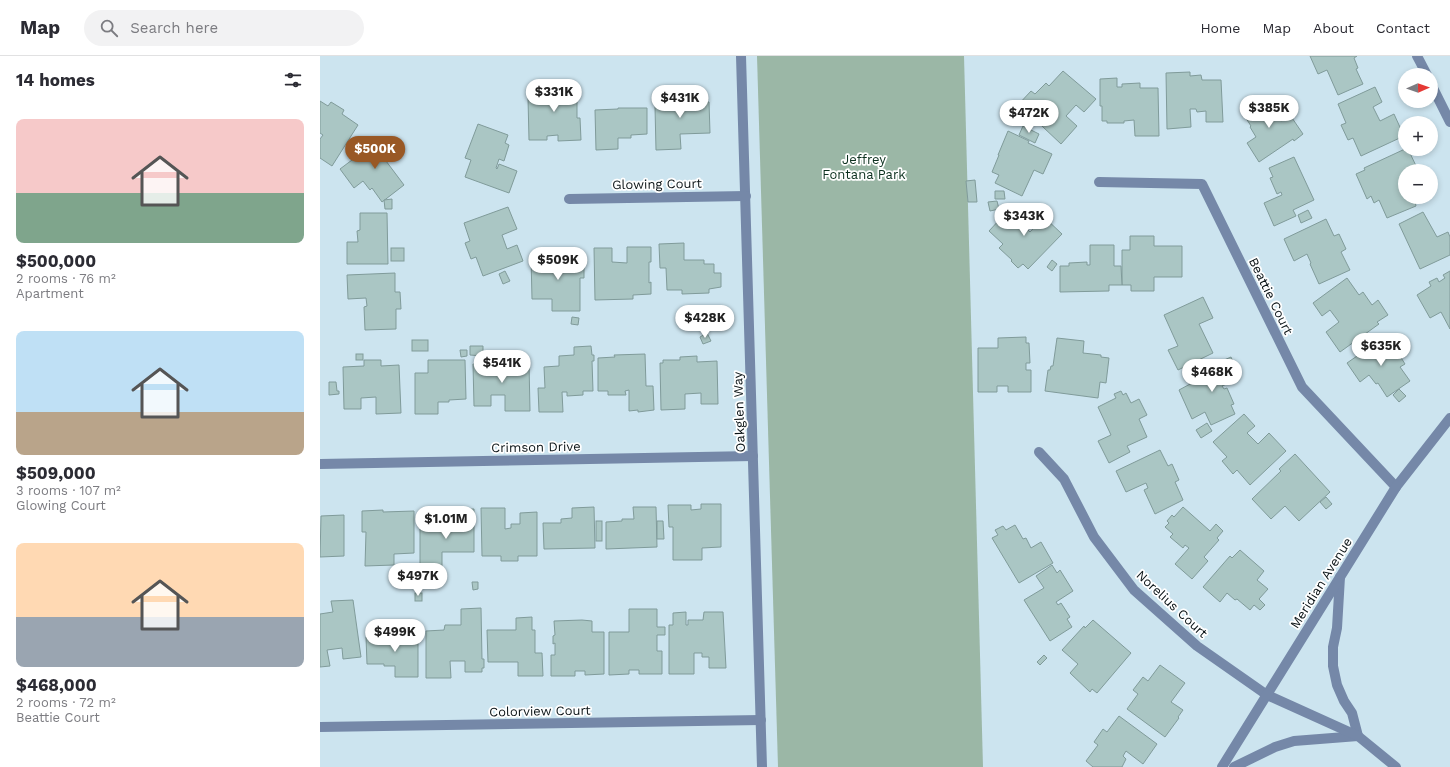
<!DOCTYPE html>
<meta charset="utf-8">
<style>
body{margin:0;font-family:"Work Sans",sans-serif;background:#f2f2f3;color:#2b2b33;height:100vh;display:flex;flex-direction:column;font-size:15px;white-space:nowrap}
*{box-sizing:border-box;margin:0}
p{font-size:13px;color:#7c7c81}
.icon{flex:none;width:22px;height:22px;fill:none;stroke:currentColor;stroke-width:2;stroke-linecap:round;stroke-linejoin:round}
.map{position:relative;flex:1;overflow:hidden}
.panel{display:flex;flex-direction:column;background:#fff;width:320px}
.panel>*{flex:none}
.needle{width:26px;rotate:88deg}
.controls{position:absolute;left:1078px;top:12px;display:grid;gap:8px}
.controls a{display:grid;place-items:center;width:40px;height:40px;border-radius:50%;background:#fff;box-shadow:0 2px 6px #0003;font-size:20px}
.price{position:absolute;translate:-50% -34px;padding:0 9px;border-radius:14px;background:#fff;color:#222;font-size:13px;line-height:26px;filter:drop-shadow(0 1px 2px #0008)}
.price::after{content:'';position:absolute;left:50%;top:24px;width:12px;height:9px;margin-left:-6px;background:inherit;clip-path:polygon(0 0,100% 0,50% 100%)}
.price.active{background:#995825;color:#fff}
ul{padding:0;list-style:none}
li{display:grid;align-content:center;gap:8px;height:212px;padding:0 16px}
li span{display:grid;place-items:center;height:124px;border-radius:8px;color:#555}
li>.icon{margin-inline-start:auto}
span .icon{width:72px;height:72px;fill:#fffc;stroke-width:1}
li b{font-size:17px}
h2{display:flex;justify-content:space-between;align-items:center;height:48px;padding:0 16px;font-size:17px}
header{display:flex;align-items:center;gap:24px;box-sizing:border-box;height:56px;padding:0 20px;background:#fff;border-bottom:1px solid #e1e1e2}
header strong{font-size:19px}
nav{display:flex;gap:22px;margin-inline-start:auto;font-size:14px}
.search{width:280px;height:36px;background:#f2f2f3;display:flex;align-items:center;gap:10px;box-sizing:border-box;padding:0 14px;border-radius:22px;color:#7c7c81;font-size:15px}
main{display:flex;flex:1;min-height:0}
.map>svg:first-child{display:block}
.green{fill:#9bb7a6}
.building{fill:#aac6c4;stroke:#809b9a}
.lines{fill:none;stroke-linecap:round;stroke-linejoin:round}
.service{stroke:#7588a8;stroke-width:10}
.minor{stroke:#7588a8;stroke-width:10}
.tertiary{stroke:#7588a8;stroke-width:10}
.labels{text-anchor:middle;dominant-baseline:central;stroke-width:3.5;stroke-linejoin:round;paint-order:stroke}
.park-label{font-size:13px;fill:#0c311f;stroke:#fff}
.street-label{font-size:13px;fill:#091215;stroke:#fff}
</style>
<header>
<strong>Map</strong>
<div class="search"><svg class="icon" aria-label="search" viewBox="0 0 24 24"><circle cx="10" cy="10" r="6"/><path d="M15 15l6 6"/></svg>Search here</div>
<nav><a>Home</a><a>Map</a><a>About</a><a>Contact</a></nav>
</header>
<main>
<section class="panel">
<h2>14 homes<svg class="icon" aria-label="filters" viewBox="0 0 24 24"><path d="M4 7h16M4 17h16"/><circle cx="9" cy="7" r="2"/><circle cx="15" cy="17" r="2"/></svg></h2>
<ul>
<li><span style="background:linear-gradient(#f6c9c9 60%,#7fa58c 0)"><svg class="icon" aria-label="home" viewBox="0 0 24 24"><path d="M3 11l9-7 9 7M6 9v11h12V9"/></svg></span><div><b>$500,000</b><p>2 rooms · 76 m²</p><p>Apartment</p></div></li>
<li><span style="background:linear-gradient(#bfe0f5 65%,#b9a48a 0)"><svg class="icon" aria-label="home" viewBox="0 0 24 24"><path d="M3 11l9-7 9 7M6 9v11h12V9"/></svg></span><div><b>$509,000</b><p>3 rooms · 107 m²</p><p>Glowing Court</p></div></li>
<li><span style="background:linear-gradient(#ffd9b3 60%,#9aa5b1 0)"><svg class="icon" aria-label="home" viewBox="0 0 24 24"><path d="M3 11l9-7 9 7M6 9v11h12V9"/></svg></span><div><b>$468,000</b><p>2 rooms · 72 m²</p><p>Beattie Court</p></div></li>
</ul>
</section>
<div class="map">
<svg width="1130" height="711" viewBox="0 0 1130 711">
<rect width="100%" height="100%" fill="#cce4ef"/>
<polygon class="green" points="437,0 644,0 663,711 458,711"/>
<g class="building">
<polygon points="990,0 1037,0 1034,2 1038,12 1036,13 1043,28 1018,39 1007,14 998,18"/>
<polygon points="743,15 776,43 764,56 756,49 746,60 757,70 741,88 706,55 704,57 697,50 711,35 715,38 726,27 729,30"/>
<polygon points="870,16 870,20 881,19 882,24 901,24 903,66 886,66 886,55 877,56 876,53 870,53 871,71 847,73 846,17"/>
<polygon points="797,22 797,31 802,31 802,28 820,27 820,32 838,32 839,80 815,80 814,64 804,65 804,67 787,67 787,65 782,65 782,50 780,50 780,23"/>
<polygon points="214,28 227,28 227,31 257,30 257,62 260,62 261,84 238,85 238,79 227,80 227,84 209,84 208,42 214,42"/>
<polygon points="1055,31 1062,46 1053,51 1060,65 1074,58 1084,80 1041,100 1033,82 1028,84 1021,69 1026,67 1018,48"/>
<polygon points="370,37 370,43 386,42 387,46 389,46 390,77 360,78 361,93 336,94 335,51 341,51 341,38"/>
<polygon points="945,41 954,55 956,54 962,62 960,63 961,65 970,59 983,78 974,85 973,83 939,106 927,87 936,81 930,71 931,70 922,56"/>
<polygon points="0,45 8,50 11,46 24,54 22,58 38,69 12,110 0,102 0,83 3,79 0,77"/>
<polygon points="298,52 327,52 327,78 311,79 311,82 298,82 298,93 276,94 275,54 298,53"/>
<polygon points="158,68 188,79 185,87 189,89 184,105 179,103 176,112 177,113 179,108 197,115 189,137 145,121 151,104 145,102"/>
<polygon points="703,70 719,78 715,87 699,79"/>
<polygon points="688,75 709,85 708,87 732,98 723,118 714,114 702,140 675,127 679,119 672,116 679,99 678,99"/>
<polygon points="65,81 77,96 66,105 84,129 62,146 52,132 50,134 43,125 34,132 20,113 52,89 53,90"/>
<polygon points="37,86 41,91 34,97 29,91"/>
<polygon points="1085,93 1088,93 1098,114 1085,115 1085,120 1083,121 1085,125 1085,141 1094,141 1096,150 1067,162 1059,144 1054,147 1051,140 1047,143 1036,118 1045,114 1044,112"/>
<polygon points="974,101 994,144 973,154 976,160 954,170 944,147 962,139 961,136 957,138 950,122 953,121 949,112"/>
<polygon points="655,124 657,146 648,146 646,125"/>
<polygon points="675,135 684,135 685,143 675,143"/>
<polygon points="72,143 72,153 65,153 64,144"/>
<polygon points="677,145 679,153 670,155 668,146"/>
<polygon points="694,148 709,163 705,168 708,170 706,172 710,176 724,161 742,178 708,213 703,208 698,212 691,205 692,204 679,192 683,188 669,175"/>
<polygon points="188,151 197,173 182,179 187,193 197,189 203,205 163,220 156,201 151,203 145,187 150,185 144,167"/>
<polygon points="988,154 992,162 981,167 978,159"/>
<polygon points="1103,156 1117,181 1128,176 1130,181 1130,199 1100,213 1079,168"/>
<polygon points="40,157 67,157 68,208 27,208 27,186 38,186 37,175 40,174"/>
<polygon points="1006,163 1014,180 1019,178 1026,193 1021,196 1030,214 999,228 990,208 991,207 987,198 974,205 964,183"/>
<polygon points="810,180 834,180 834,190 862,190 862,221 834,221 834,235 811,235 811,229 802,229 802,194 810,194"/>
<polygon points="364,187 364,204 384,204 384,208 394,208 394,217 401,217 401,231 389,233 389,237 362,238 362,234 347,234 346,212 340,212 339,188"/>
<polygon points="770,189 794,189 794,210 801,210 802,229 789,229 789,235 740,236 740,210 749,210 749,207 767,206 767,209 770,209"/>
<polygon points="307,191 331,191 331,206 329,206 329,227 331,226 331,238 313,239 313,243 275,244 274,192 292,192 292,206 307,207"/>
<rect x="71" y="192" width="13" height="13"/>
<polygon points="248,199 264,199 264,222 260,222 260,255 232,255 232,243 212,243 211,201 248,200"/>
<polygon points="732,204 737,208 732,215 727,211"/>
<polygon points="185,215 190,225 183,228 179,218"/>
<polygon points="1130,215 1130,273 1121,256 1110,262 1097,239 1111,230 1109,226 1117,222 1119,226 1125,222 1123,219"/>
<polygon points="75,217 75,236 80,236 81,253 76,253 76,273 45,274 44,251 47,250 46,242 28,243 27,219"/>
<polygon points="1027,222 1039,239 1043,236 1052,249 1058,244 1068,259 1057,266 1059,268 1020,296 1006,276 1019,266 1010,254 1002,260 993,247"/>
<polygon points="883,241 893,262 879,268 893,297 858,314 848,294 858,290 844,259"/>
<polygon points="252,261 259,262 258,269 251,268"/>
<polygon points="387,277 391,285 383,288 380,281"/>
<polygon points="706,281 706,287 709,287 710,307 706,307 706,314 711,314 711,336 688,336 688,330 677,330 677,336 658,336 658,292 678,292 678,282"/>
<polygon points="1068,281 1085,308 1080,311 1090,325 1067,341 1058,327 1056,328 1049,319 1040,326 1027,307 1060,284 1061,286"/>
<polygon points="737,282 764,285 763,297 781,299 781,301 789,302 786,327 780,326 778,342 725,335 728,314 730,314 731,310 733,310"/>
<rect x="92" y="284" width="16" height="11"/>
<polygon points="150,290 163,290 163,300 150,299"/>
<polygon points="271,290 272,299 274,299 274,305 272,305 273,335 263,335 263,339 247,340 247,336 242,336 243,356 219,356 218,332 225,332 224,311 239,310 239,300 254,299 254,291"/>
<polygon points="140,294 147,294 147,300 141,301"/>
<rect x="36" y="298" width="7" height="6"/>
<polygon points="325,298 326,330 333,330 334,354 318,356 318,354 309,355 309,334 305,335 306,339 288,339 288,335 278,335 278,302 295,301 294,299"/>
<polygon points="377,300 377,306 397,305 398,348 381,348 381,337 365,338 365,353 341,354 340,307 343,307 343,304 360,304 360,301"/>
<polygon points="911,301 920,322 902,330 904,333 907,332 914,348 911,349 915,358 891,369 885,356 872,363 859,334 872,327 871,325 891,316 888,311"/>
<polygon points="173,302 190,302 190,307 209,307 210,355 185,355 185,339 171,339 171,350 154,350 153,308 165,307 165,305 173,305"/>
<polygon points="44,304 61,304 61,310 79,309 81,357 56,358 56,341 41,342 41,353 24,353 23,311 44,310"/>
<polygon points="108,304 145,304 146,343 129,344 129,346 118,346 118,358 95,358 95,317 108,317"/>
<polygon points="9,326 16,326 17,335 19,335 19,338 9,339"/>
<polygon points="1079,333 1086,340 1079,346 1073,339"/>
<polygon points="801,335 803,339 806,337 811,347 819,343 827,359 819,363 827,381 807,390 810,396 789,407 778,385 791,379 778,351 796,342 794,338"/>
<polygon points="924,358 935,370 927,377 938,388 949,377 966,395 930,429 917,414 913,418 902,405 907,401 893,386"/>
<polygon points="887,367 892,375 881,382 876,374"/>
<polygon points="840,394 848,410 852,408 859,424 855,426 863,444 835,458 824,434 828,432 826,427 806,436 796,415"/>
<polygon points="975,398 1010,436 979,465 965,450 951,463 932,443 961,415 959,413"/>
<polygon points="1006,441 1012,448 1006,453 1000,446"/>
<polygon points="381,448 401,448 401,491 382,492 382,504 353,504 353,471 349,471 348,449 371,449 371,454 381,453"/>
<polygon points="274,451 275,492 224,493 223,467 241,467 241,463 252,462 252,452"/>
<polygon points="313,451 336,451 337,491 286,493 286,466 302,465 302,463 314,463"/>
<polygon points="863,451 890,475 896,468 903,475 897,482 899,484 884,501 888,505 872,523 855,508 869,492 865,489 863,492 850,481 853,478 845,471 849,467 847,465 852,459 854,461"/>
<polygon points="161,452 185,452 185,473 191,472 191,468 200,468 200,457 217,456 217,500 198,500 198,505 181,505 181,500 162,500"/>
<polygon points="132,453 154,453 154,496 122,496 122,515 115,515 116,518 110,518 110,515 100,515 100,468 120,468 120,472 132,472"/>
<polygon points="63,454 63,456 94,455 94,497 74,498 74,509 45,510 46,476 42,476 42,455"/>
<polygon points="24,459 24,500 0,501 1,460"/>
<rect x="276" y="465" width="6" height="20"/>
<polygon points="337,465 343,465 344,483 337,483"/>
<polygon points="695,469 703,483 706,482 711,492 721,486 733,507 699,527 672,482 678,479 675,474 683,470 686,474"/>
<polygon points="920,494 944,515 937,524 948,533 939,543 945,549 940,554 934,549 930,554 917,543 915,544 907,537 900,546 883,531 910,500 912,502"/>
<polygon points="732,509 737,517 740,514 753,535 736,546 738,549 741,547 750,561 747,563 752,571 730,585 704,544 724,532 716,520"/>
<polygon points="152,526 158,526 158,533 153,534"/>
<rect x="95" y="537" width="7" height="8"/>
<polygon points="33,544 41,601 23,603 22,592 7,594 10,610 0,611 0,558 13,556 11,545"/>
<polygon points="161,552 162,603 164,603 164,612 162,612 162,616 145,616 145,605 130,605 131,622 106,622 106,575 124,574 125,569 141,569 141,553"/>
<polygon points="309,553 337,553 337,571 345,571 345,579 337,579 337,595 342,595 342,618 319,618 319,614 309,614 309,618 289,619 289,576 309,576"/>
<polygon points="366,556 366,569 368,569 368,564 383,564 384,556 403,556 406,612 389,612 389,601 382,601 382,597 374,597 374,618 349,618 349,569 353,569 353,557"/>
<polygon points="212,561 212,574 215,574 215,597 222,597 223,620 198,620 198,606 168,606 167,574 196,574 196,562"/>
<polygon points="262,564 272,565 272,576 284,576 284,618 265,619 265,615 255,615 255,620 231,620 231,599 235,599 235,587 233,588 233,580 235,579 234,565"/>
<polygon points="773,564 811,597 777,637 772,633 770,636 750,617 758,608 742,594 764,570 765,572"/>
<polygon points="62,575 82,575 82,580 98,580 98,621 75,621 75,610 64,610 64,608 47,608 46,581 62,581"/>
<polygon points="724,599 727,602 720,609 717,606"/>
<polygon points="840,609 865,627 851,646 863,654 858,661 859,662 845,681 807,653 818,638 813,634 823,621 828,625"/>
<polygon points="799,660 837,688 823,708 806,695 803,700 806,703 802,711 773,711 766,705 778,689 774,686 783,673 787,676"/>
</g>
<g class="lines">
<polyline class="service" points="914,711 955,691 974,685 1038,680 1032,657 1024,645 1017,629 1013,610 1013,591 1017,572 1020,521"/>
<g class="minor">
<polyline points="421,0 442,711"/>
<polyline points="1097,0 1107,19"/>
<polyline points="1111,28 1130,66"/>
<polyline points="779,126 882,128 982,331 1076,431"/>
<polyline points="249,143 426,140"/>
<polyline points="719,396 744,423 774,481 814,534 877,590 947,639 1038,680 1076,711"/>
<polyline points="0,408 433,400"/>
<polyline points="0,671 441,664"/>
</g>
<polyline class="tertiary" points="902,711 1076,431 1130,362"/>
</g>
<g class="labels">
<g class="park-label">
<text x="544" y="103">Jeffrey<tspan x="544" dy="15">Fontana Park</tspan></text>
</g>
<g class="street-label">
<text transform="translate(337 128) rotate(-1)">Glowing Court</text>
<text transform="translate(951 240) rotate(64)">Beattie Court</text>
<text transform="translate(419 356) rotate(-92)">Oakglen Way</text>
<text transform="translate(216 391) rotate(-1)">Crimson Drive</text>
<text transform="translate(1001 527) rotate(-58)">Meridian Avenue</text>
<text transform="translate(852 548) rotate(43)">Norelius Court</text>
<text transform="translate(220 655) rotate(-1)">Colorview Court</text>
</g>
</g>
</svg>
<div class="controls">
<a><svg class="needle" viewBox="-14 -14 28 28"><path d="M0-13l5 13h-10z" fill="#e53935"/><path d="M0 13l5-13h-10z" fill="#7c7c81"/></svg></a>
<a>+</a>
<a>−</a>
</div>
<b class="price" style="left:234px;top:57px">$331K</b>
<b class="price" style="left:360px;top:63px">$431K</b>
<b class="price" style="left:949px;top:73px">$385K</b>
<b class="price" style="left:709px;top:78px">$472K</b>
<b class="price active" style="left:55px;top:114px">$500K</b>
<b class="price" style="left:704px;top:181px">$343K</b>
<b class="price" style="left:238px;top:225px">$509K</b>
<b class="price" style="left:385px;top:283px">$428K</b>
<b class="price" style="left:1061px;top:311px">$635K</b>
<b class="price" style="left:182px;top:328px">$541K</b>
<b class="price" style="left:892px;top:337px">$468K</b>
<b class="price" style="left:126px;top:484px">$1.01M</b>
<b class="price" style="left:98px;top:541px">$497K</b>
<b class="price" style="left:75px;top:597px">$499K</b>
</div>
</main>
